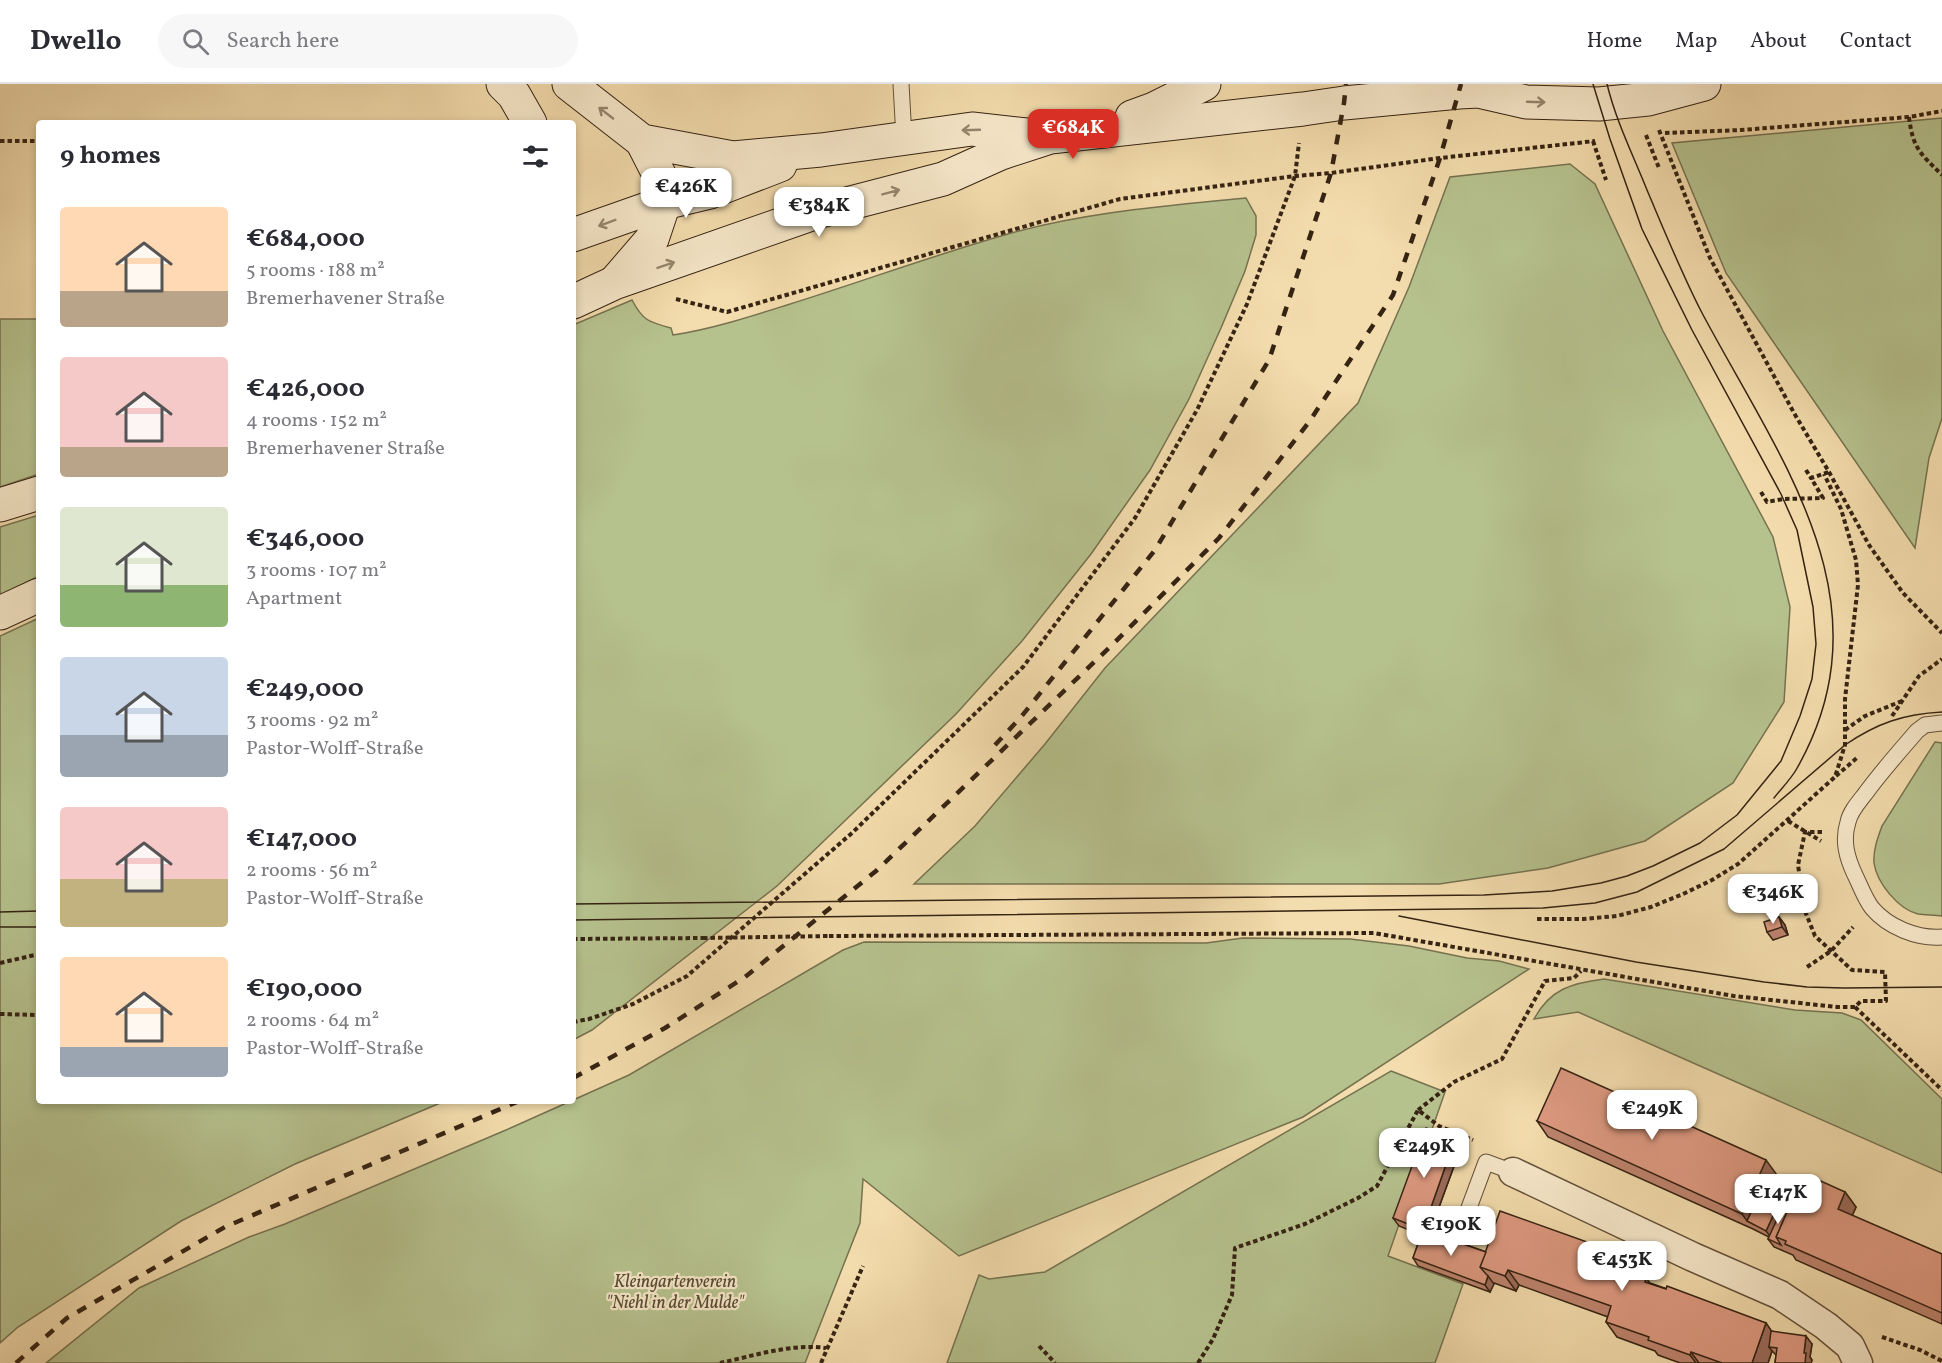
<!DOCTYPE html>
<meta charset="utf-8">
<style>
body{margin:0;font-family:Vollkorn,serif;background:#f7f7f7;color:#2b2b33;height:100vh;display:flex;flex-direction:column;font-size:22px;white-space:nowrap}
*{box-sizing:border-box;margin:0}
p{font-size:20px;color:#7c7c81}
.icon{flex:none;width:33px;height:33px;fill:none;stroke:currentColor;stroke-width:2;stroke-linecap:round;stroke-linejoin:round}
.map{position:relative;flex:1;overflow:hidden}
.panel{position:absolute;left:36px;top:36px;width:540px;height:984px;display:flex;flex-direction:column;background:#fff;border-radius:6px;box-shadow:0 3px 9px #0003}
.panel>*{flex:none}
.price{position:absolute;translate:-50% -51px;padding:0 14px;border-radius:12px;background:#fff;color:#222;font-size:20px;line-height:39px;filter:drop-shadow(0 2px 3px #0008)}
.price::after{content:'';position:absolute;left:50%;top:36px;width:18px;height:14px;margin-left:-9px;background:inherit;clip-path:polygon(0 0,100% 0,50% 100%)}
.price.on{background:#d93025;color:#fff}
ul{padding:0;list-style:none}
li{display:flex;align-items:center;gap:18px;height:150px;padding:0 24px}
li span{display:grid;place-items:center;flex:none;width:168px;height:120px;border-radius:6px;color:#555}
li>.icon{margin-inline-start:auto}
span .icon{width:72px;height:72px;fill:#fffc;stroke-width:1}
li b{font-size:26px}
h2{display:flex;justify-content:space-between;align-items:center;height:72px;padding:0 24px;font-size:26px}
header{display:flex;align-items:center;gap:36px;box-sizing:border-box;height:84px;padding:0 30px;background:#fff;border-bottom:2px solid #e1e1e2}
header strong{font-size:28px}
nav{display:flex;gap:33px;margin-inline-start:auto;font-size:21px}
.search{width:420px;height:54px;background:#f7f7f7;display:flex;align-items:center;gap:15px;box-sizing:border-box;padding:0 21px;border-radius:33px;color:#7c7c81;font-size:22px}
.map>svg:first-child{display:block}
.green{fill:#b6c28e;stroke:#767250;stroke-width:1.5}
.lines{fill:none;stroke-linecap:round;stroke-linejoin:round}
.lane-casing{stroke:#64513a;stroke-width:17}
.street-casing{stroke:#64513a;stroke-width:31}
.secondary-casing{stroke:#352313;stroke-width:35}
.path{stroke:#352313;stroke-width:4;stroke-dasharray:4.5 3;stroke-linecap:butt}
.lane{stroke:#f7e8ca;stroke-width:15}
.street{stroke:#f7e8ca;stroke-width:28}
.secondary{stroke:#f7e8ca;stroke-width:33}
.tram{stroke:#352313;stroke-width:1.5}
.rail{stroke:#352313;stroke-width:4.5;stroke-dasharray:10 10;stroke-linecap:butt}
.path-bridge{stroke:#352313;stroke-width:4;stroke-dasharray:4.5 3;stroke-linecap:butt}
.wall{fill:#be846e;stroke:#352313;stroke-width:1.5}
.shaded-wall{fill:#9b6b5a;stroke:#352313;stroke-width:1.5}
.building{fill:#dd9980;stroke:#352313;stroke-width:1.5}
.oneway{stroke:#96866e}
.labels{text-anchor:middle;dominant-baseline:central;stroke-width:4.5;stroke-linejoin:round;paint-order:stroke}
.park-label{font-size:18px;font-style:italic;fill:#554b32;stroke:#f7e8ca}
</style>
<header>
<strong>Dwello</strong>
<div class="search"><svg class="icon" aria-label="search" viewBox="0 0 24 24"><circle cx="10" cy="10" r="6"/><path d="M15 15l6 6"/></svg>Search here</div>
<nav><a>Home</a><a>Map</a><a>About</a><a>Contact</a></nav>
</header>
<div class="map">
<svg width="1942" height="1279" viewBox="0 0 1942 1279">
<rect width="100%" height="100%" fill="#f3dcad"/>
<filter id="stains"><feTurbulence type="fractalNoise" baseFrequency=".00333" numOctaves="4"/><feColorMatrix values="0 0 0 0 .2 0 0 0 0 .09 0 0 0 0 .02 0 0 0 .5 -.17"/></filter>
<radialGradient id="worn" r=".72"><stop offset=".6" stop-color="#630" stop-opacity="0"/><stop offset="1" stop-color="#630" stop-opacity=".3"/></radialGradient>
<g class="green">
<polygon points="1942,34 1942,334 1929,374 1915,464 1726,189 1672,59"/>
<polygon points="1570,80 1595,100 1663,247 1773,453 1790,523 1784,618 1733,699 1645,757 1548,784 1439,800 914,800 975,742 1045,660 1105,584 1358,319 1409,203 1450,93"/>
<path d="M1246 114 1256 132V151L1245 187 1221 244 1189 315 1150 386 1091 470 1022 557 956 630 777 802 592 946 573 956V241L632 216C643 237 649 238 671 244L673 251C712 245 749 233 787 221 861 198 934 171 1008 150 1086 128 1166 122 1246 114Z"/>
<polygon points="0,235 39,235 39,390 0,403"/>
<polygon points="39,431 39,492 0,512 0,443"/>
<polygon points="39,534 39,1017 445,1017 295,1080 181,1137 18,1243 0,1259 0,552"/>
<path d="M1935 658 1942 659V832C1934 831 1926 831 1918 830 1898 825 1877 799 1874 779 1873 766 1878 753 1882 742Z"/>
<polygon points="1243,854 1350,855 1409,862 1467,874 1499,877 1529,885 1303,1033 959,1172 863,1095 860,1139 805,1279 46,1279 139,1204 249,1153 285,1140 506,1046 629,991 843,866 864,858 1206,859"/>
<path d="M1604 895 1795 926 1842 929 1861 936 1942 1015V1089L1578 928 1534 935C1550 905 1572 899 1604 895Z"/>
<polygon points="1391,987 1445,1008 1388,1172 1463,1200 1435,1279 947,1279 979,1191 989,1195 1045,1188"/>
</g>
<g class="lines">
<defs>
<g id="lane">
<polyline points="901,0 904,54"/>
<path d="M1942 639 1925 641 1917 647C1899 668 1881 688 1865 710 1858 719 1850 728 1848 738 1842 757 1847 774 1855 791 1860 801 1865 815 1872 824 1888 843 1917 855 1942 853"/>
<polyline points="1460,1148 1486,1078 1513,1088"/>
</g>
<polyline id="street" points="1513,1088 1693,1173 1780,1211 1826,1242 1850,1262 1858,1279"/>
<g id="secondary">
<polyline points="503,0 514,11 530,39"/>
<polyline points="569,0 642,57 733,74 821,66 972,45 1036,52"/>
<polyline points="1132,33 1154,25 1204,0"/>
<polyline points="573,151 664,119 710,108 780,81"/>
<polyline points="615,198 652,155 664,119 669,110 642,57"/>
<polyline points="573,218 614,199 820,127 943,95 1001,69 1050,53 1303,25 1344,19 1459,8 1478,7 1526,18 1599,20 1648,15 1704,0"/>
<polyline points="0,421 39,409"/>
<polyline points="0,529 39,511"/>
</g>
</defs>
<use href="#lane" class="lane-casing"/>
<use href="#street" class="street-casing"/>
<use href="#secondary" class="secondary-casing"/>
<g class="path">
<path d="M1909 33C1913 65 1920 69 1942 91"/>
<polyline points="1659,46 1710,174 1794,329 1829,388 1869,461 1903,509 1942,549"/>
<polyline points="1665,49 1741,46 1909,33 1942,27"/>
<polyline points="1646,51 1659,84"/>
<polyline points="0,57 39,57"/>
<polyline points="1593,57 1606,96"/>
<polyline points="676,215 727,228 1120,115 1295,92 1331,89 1440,74 1595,57"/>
<polyline points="1806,386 1811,394"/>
<polyline points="1761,408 1767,418 1783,415 1823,414 1811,394 1829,388"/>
<polyline points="1892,632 1919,592 1942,575"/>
<polyline points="1845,646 1865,632 1902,617"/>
<polyline points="1836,692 1858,673"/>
<polyline points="1788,737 1821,757"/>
<polyline points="1822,748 1805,748 1798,781 1805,827 1815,852 1852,886 1885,888 1886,917 1861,917 1855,923 1942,1006"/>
<polyline points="1537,835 1583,835 1617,832 1651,823 1683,810 1712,796 1738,780 1835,693 1845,661 1845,615 1858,501 1856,476 1841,425 1824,390"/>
<polyline points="829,852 1374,849 1734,912 1837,923 1855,923"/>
<polyline points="573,855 703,854"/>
<polyline points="0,879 39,870"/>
<polyline points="1807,883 1831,867 1853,843"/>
<polyline points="0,930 39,931"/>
<polyline points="573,938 589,935 633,920 687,892 852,749 1023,583 1135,434 1197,326 1247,220 1295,92 1299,59"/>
<polyline points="1418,1026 1454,998 1502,975 1545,897 1574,894 1581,887"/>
<polyline points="1882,1253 1920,1266 1942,1277"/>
<polyline points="1039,1262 1055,1279"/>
<path d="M720 1279C753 1272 792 1259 826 1264"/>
<polyline points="821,1279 863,1182"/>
<polyline points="1198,1279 1213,1255 1232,1211 1235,1164 1305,1140 1358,1114 1377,1102 1418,1026 1439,1042 1473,1056"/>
</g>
<use href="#lane" class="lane"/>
<use href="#street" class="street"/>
<use href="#secondary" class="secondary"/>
<g class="tram">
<path d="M1607 0C1616 37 1633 71 1647 106 1664 146 1681 188 1701 227 1778 373 1893 517 1796 686 1790 696 1781 705 1774 714"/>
<polyline points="573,820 1484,811 1552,807 1601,799 1627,792 1653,782 1700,759 1737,731 1781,677 1800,632 1812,595 1816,560 1813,523 1797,446 1781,410 1692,246 1642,145 1610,55 1593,0"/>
<polyline points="0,828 39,827"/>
<polyline points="1399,832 1636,878 1764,898 1807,903 1844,904 1942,903"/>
<path d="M573 836 1368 826 1543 824 1595 819 1637 808 1724 765 1845 661C1877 639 1904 630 1942 628"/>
<polyline points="0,843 39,843"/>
</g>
<g class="rail">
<polyline points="995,661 1021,633 1155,466 1269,276 1331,89 1344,19 1346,0"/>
<polyline points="573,994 665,944 745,893 876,787 1112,561 1219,454 1309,338 1393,211 1440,74 1461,0"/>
<polyline points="16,1279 67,1234 225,1143 519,1017"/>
</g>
<polyline class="path-bridge" points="703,854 829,852"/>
</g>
<g class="wall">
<polygon points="1779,833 1785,841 1788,851 1773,856 1767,848"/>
<polygon points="1537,1037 1777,1091 1774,1098 1786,1104 1792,1111 1787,1122 1789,1123 1802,1123 1845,1108 1856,1123 1852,1132 1942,1170 1942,1240 1796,1176 1793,1171 1774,1163 1768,1155 1769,1153 1753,1145 1548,1053"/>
<polygon points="1455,1055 1461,1063 1430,1148 1486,1168 1629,1173 1640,1188 1639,1191 1646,1194 1650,1199 1766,1239 1771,1247 1812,1260 1810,1273 1812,1276 1811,1279 1775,1279 1776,1271 1772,1267 1768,1279 1680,1279 1658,1271 1655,1267 1617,1253 1606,1238 1608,1233 1519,1201 1516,1207 1494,1199 1490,1208 1418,1182 1413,1174 1421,1151 1399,1142 1393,1134"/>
</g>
<g class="shaded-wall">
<polygon points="1779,833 1785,841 1788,851 1782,843"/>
<polygon points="1455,1055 1461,1063 1428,1153 1423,1146"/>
<polygon points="1766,1076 1777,1091 1755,1141 1747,1137 1742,1130"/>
<polygon points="1786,1104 1792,1111 1772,1155 1766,1147"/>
<polygon points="1845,1108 1856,1123 1848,1141 1838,1125"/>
<polygon points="1629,1173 1640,1188 1635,1202 1624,1186"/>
<polygon points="1508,1186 1519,1201 1516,1207 1505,1192"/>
<polygon points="1488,1192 1494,1200 1490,1208 1485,1201"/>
<polygon points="1766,1239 1777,1255 1769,1263 1772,1267 1768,1279 1752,1279"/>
<polygon points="1806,1252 1812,1260 1810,1273 1812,1276 1811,1279 1805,1279 1804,1269"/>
<polygon points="1691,1268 1699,1279 1696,1279 1690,1271"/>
</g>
<g class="building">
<polygon points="1779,833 1782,843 1767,848 1764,838"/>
<polygon points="1561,984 1766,1076 1742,1130 1537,1037"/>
<polygon points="1426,1044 1455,1055 1423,1146 1393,1134"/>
<polygon points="1767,1094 1786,1104 1766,1147 1747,1137"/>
<polygon points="1814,1094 1845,1108 1838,1125 1942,1170 1942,1229 1785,1160 1786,1157 1776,1153 1791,1118 1802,1123"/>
<polygon points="1784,1120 1789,1123 1776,1153 1781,1161 1768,1155"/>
<polygon points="1500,1127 1629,1173 1624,1186 1646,1194 1645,1198 1666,1205 1667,1202 1766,1239 1752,1279 1722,1279 1691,1268 1690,1271 1648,1256 1649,1253 1606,1238 1611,1222 1508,1186 1505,1192 1480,1183"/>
<polygon points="1423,1146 1486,1168 1480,1183 1486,1190 1488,1192 1485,1201 1413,1174"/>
<polygon points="1771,1247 1806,1252 1804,1269 1806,1269 1805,1279 1775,1279 1777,1264 1769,1263"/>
</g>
<defs><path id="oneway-shaft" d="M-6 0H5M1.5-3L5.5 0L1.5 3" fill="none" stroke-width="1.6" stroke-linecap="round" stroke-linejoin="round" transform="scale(1.5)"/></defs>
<g class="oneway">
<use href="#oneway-shaft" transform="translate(1536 18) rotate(2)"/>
<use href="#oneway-shaft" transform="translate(606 29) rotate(-142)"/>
<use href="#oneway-shaft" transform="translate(971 46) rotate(178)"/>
<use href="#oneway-shaft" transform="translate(891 108) rotate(-15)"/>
<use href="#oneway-shaft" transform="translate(607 139) rotate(160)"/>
<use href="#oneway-shaft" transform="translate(666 181) rotate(-19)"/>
</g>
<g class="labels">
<g class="park-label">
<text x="675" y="1198">Kleingartenverein<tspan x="675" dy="21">"Niehl in der Mulde"</tspan></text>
</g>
</g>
<rect width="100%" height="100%" filter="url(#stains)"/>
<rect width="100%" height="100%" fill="url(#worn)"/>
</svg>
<b class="price on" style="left:1073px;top:76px">€684K</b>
<b class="price" style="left:686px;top:135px">€426K</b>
<b class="price" style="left:819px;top:154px">€384K</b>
<b class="price" style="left:1773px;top:841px">€346K</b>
<b class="price" style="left:1652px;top:1057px">€249K</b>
<b class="price" style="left:1424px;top:1095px">€249K</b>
<b class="price" style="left:1778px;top:1141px">€147K</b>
<b class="price" style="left:1451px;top:1173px">€190K</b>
<b class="price" style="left:1622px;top:1208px">€453K</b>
<section class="panel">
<h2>9 homes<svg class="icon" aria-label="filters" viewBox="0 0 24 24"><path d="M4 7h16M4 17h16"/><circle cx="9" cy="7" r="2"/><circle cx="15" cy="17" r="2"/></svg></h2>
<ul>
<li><span style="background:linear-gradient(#ffd9b3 70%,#b9a48a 0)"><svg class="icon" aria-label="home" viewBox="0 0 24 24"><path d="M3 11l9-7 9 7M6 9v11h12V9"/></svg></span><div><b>€684,000</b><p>5 rooms · 188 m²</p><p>Bremerhavener Straße</p></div></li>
<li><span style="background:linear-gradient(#f6c9c9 75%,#b9a48a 0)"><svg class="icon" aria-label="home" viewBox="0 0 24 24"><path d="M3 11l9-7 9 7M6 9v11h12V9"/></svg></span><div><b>€426,000</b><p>4 rooms · 152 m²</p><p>Bremerhavener Straße</p></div></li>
<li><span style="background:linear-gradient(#dfe7d0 65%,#8fb573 0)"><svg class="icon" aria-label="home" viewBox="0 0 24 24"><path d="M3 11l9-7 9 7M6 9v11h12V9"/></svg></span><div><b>€346,000</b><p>3 rooms · 107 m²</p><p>Apartment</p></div></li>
<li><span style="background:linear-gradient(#c9d6e8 65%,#9aa5b1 0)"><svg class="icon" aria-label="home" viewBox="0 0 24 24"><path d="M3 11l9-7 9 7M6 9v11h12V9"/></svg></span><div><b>€249,000</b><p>3 rooms · 92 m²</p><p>Pastor-Wolff-Straße</p></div></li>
<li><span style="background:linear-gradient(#f6c9c9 60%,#c2b280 0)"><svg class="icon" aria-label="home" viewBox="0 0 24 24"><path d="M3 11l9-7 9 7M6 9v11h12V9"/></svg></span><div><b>€147,000</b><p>2 rooms · 56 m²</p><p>Pastor-Wolff-Straße</p></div></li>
<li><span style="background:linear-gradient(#ffd9b3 75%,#9aa5b1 0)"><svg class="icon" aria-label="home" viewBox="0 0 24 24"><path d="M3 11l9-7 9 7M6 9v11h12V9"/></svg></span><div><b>€190,000</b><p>2 rooms · 64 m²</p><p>Pastor-Wolff-Straße</p></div></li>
</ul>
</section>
</div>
